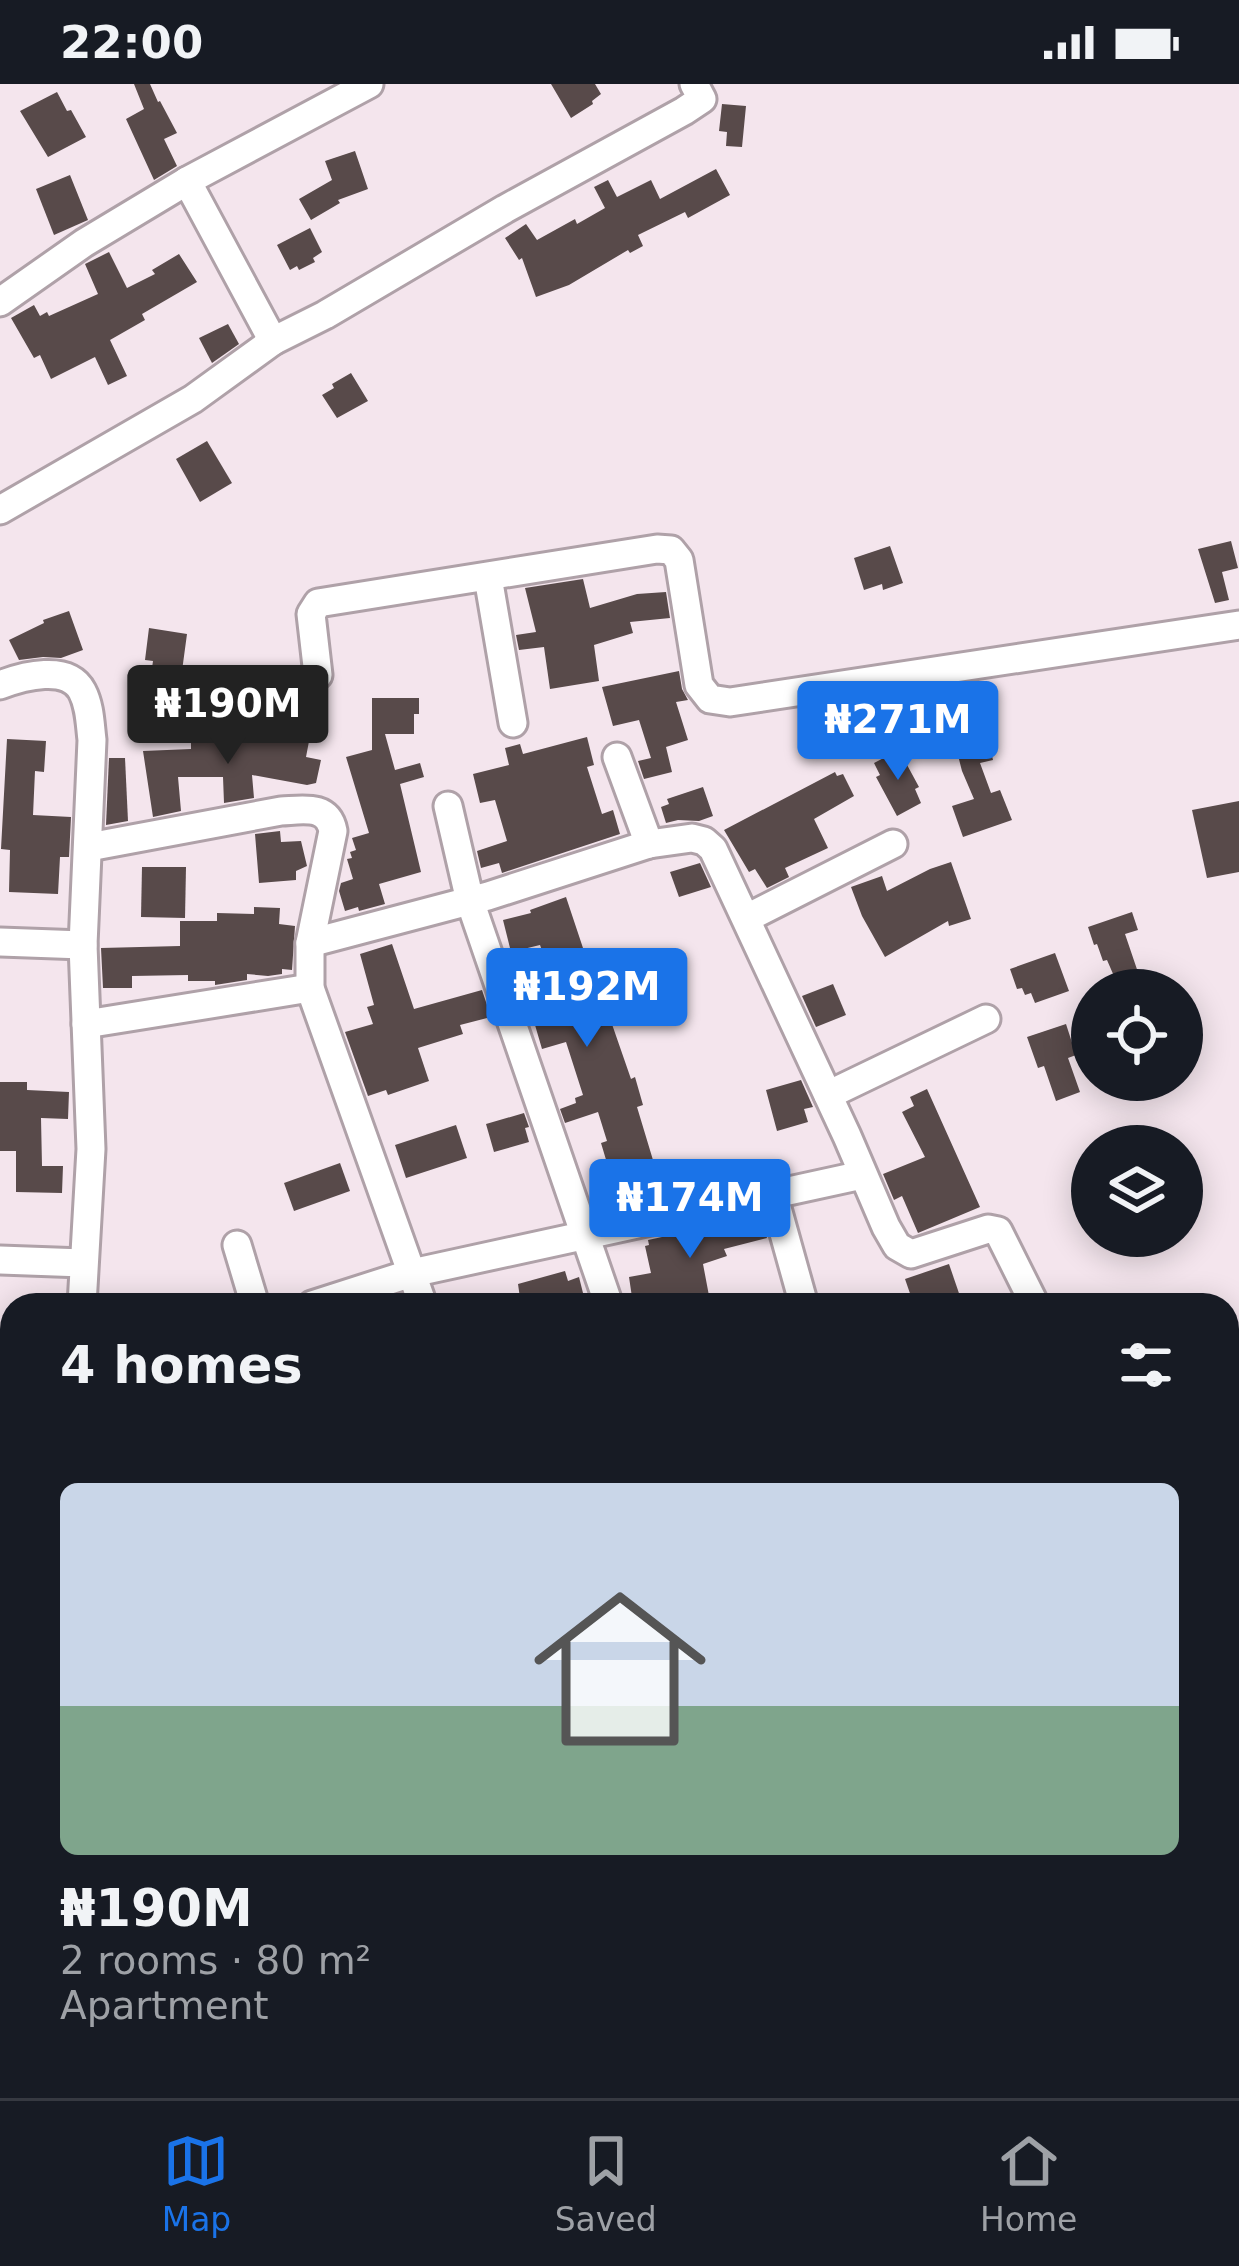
<!DOCTYPE html>
<meta charset="utf-8">
<style>
body{margin:0;font-family:"DejaVu Sans",sans-serif;background:#242831;color:#f1f3f6;height:100vh;display:flex;flex-direction:column;font-size:45px;white-space:nowrap}
*{box-sizing:border-box;margin:0}
p{font-size:39px;color:#9ea1a6}
.icon{flex:none;width:66px;height:66px;fill:none;stroke:currentColor;stroke-width:2;stroke-linecap:round;stroke-linejoin:round}
.map{position:relative;flex:1;overflow:hidden}
.sheet{position:absolute;left:0px;top:1209px;width:1239px;height:807px;display:flex;flex-direction:column;background:#171b24;border-radius:36px 36px 0 0;box-shadow:0 6px 30px #0003}
.sheet>*{flex:none}
.controls{position:absolute;left:1071px;top:885px;display:grid;gap:24px}
.controls a{display:grid;place-items:center;width:132px;height:132px;border-radius:50%;background:#171b24;box-shadow:0 6px 30px #0003;font-size:60px}
.price{position:absolute;translate:-50% -102px;padding:0 27px;border-radius:12px;background:#1a73e8;color:#fff;font-size:39px;line-height:78px;filter:drop-shadow(0 3px 6px #0008)}
.price::after{content:'';position:absolute;left:50%;top:72px;width:36px;height:27px;margin-left:-18px;background:inherit;clip-path:polygon(0 0,100% 0,50% 100%)}
.price.selected{background:#222;color:#fff}
ul{padding:0;list-style:none}
li{display:grid;align-content:center;gap:24px;height:636px;padding:0 60px}
li span{display:grid;place-items:center;height:372px;border-radius:18px;color:#555}
li>.icon{margin-inline-start:auto}
span .icon{width:216px;height:216px;fill:#fffc;stroke-width:1}
li b{font-size:51px}
h2{display:flex;justify-content:space-between;align-items:center;height:144px;padding:0 60px;font-size:51px}
.status{display:flex;justify-content:space-between;align-items:center;height:84px;padding:0 60px;background:#171b24;direction:ltr}
.status svg{height:33px;fill:currentColor}
.tabs{display:flex;justify-content:space-around;align-items:center;height:168px;border-top:3px solid #363941;background:#171b24;font-size:33px;color:#9ea1a6}
.tabs a{display:grid;justify-items:center;gap:6px}
.tabs .selected{color:#1a73e8}
.map>svg:first-child{display:block}
.building{fill:#584a4a}
.lines{fill:none;stroke-linecap:round;stroke-linejoin:round}
.minor-casing{stroke:#afa1a8;stroke-width:33}
.minor{stroke:#fff;stroke-width:27}
</style>
<div class="status"><b>22:00</b><svg viewBox="0 0 49 12"><path d="M0 12V9h3v3zM5 12V6h3v6zM10 12V3h3v9zM15 12V0h3v12zM26 1h20v11H26zM47 4h2v5h-2z"/></svg></div>
<div class="map">
<svg width="1239" height="2014" viewBox="0 0 1239 2014">
<rect width="100%" height="100%" fill="#f4e5ed"/>
<g class="building">
<polygon points="134,0 150,0 158,18 160,17 177,49 164,55 177,82 154,96 126,35 144,25"/>
<polygon points="551,0 595,0 601,10 592,17 593,20 571,34"/>
<polygon points="57,8 67,27 71,26 86,53 48,73 20,27"/>
<polygon points="722,20 746,22 742,63 726,62 727,48 719,47"/>
<polygon points="355,67 368,105 338,116 340,119 311,136 299,115 332,96 325,77"/>
<polygon points="716,85 730,111 688,134 685,128 638,151 643,162 630,169 628,166 569,201 536,213 522,174 519,176 505,154 526,140 537,156 575,135 577,140 605,124 594,103 608,96 617,113 651,96 660,115"/>
<polygon points="70,91 88,136 54,151 36,105"/>
<polygon points="310,144 322,168 313,174 315,178 299,186 297,182 290,186 277,161"/>
<polygon points="109,168 127,204 155,190 152,186 179,170 197,198 142,230 145,236 110,256 127,292 108,301 95,273 51,295 40,271 34,274 11,234 34,221 40,232 47,228 49,232 98,210 85,180"/>
<polygon points="228,240 239,260 212,279 199,254"/>
<polygon points="351,289 368,317 337,334 322,311 334,304 332,300"/>
<polygon points="207,357 232,399 200,418 176,375"/>
<polygon points="1231,457 1238,484 1222,488 1229,516 1215,519 1198,465"/>
<polygon points="890,462 903,499 883,506 882,500 864,506 854,474"/>
<polygon points="583,495 590,524 637,510 666,508 670,534 630,538 633,549 594,561 599,597 550,605 544,563 519,566 516,551 536,548 525,504"/>
<polygon points="69,527 83,566 61,574 43,573 19,576 9,556 44,539 43,536"/>
<polygon points="149,544 187,550 182,587 152,584 153,577 145,576"/>
<polygon points="679,587 682,605 688,616 676,618 688,656 666,663 672,688 644,695 638,677 651,674 639,636 613,642 602,603"/>
<polygon points="242,595 318,610 312,642 233,629 237,602 242,601"/>
<polygon points="372,614 419,614 419,630 414,630 414,650 385,650 395,686 420,679 424,693 400,700 421,788 379,800 385,820 359,827 358,823 345,827 339,807 341,799 353,795 347,775 352,774 350,768 356,766 352,754 369,749 346,673 372,666"/>
<polygon points="982,630 993,676 980,679 991,709 1000,706 1012,736 963,753 952,722 974,715 962,687 952,648 966,644 963,635"/>
<polygon points="310,652 306,673 321,676 316,699 307,701 252,691 254,714 224,719 223,693 178,693 181,727 153,733 143,667 191,665 191,655"/>
<polygon points="587,653 594,681 587,683 602,730 613,726 620,750 502,789 499,779 481,784 477,767 507,757 495,716 480,719 473,690 509,681 505,664 520,660 523,670"/>
<polygon points="7,655 46,657 44,688 35,687 33,731 71,733 69,773 60,773 58,810 9,808 10,766 1,765"/>
<polygon points="899,666 919,703 915,705 921,719 897,732 876,693 880,691 874,679"/>
<polygon points="109,674 125,674 128,737 106,741"/>
<polygon points="835,688 837,692 843,690 854,712 814,735 828,764 785,784 789,793 767,804 755,785 749,788 724,746"/>
<polygon points="703,703 713,732 699,737 678,736 666,739 661,723 669,720 667,715"/>
<polygon points="1239,717 1239,788 1207,794 1192,726"/>
<polygon points="280,747 281,758 301,757 307,782 296,787 296,796 259,799 255,750"/>
<polygon points="951,778 971,835 949,842 948,837 885,873 862,832 851,803 882,792 887,807 930,785"/>
<polygon points="700,779 711,803 679,813 670,788"/>
<polygon points="142,783 186,783 185,834 141,833"/>
<polygon points="566,813 587,876 583,878 597,922 605,920 631,995 635,993 643,1021 637,1023 659,1096 653,1098 656,1109 601,1123 592,1095 610,1089 601,1059 607,1057 598,1028 565,1039 560,1025 576,1019 575,1014 583,1011 566,958 542,965 535,941 540,939 528,901 552,893 540,861 511,868 503,836 531,829 530,826"/>
<polygon points="254,823 280,824 279,840 295,842 292,886 282,885 282,890 268,892 247,890 247,896 215,901 215,897 188,897 188,891 132,892 132,904 103,904 101,864 180,862 180,837 217,837 217,829 254,830"/>
<polygon points="1132,828 1138,846 1125,850 1144,906 1120,906 1107,876 1103,877 1097,860 1094,861 1088,843"/>
<polygon points="392,860 414,925 482,906 491,933 460,941 463,950 418,964 429,997 388,1011 386,1006 368,1012 345,948 373,940 367,923 374,921 360,870"/>
<polygon points="1055,869 1069,907 1035,919 1031,909 1025,911 1022,904 1017,905 1010,885"/>
<polygon points="833,900 846,931 816,943 802,912"/>
<polygon points="1066,940 1076,971 1068,974 1080,1008 1056,1017 1044,982 1038,984 1027,953"/>
<polygon points="801,996 813,1023 804,1025 808,1038 777,1047 766,1006"/>
<polygon points="0,998 27,998 27,1006 69,1008 68,1035 41,1034 42,1082 63,1082 62,1109 16,1108 16,1067 0,1067"/>
<polygon points="927,1005 980,1123 918,1149 902,1112 894,1116 883,1090 925,1073 902,1028 914,1022 910,1013"/>
<polygon points="524,1029 529,1043 525,1044 529,1058 494,1068 486,1040"/>
<polygon points="456,1041 467,1074 406,1094 395,1061"/>
<polygon points="340,1079 350,1107 294,1127 284,1099"/>
<polygon points="760,1132 767,1154 724,1165 727,1172 703,1180 710,1217 686,1221 684,1212 633,1220 629,1193 651,1189 645,1162 649,1161 648,1156"/>
<polygon points="949,1180 963,1221 914,1221 905,1195"/>
<polygon points="565,1187 568,1197 579,1193 586,1221 521,1221 518,1200"/>
</g>
<g class="lines">
<defs>
<g id="minor">
<polyline points="187,97 273,257"/>
<polyline points="0,218 84,159 187,97 369,0"/>
<polyline points="0,426 193,315 273,257 325,231 505,125 684,27 702,15 694,0"/>
<polyline points="488,493 513,639"/>
<polyline points="318,591 311,530 318,519 657,465 671,466 679,476 699,601 710,615 730,618 1239,541"/>
<path d="M0 601C23 592 68 580 82 607 90 622 90 640 92 656L83 861 91 1065 82 1221"/>
<polyline points="617,673 649,760"/>
<polyline points="448,722 470,817 609,1221"/>
<path d="M89 763 281 727C303 726 328 720 333 747L310 859V904L423 1221"/>
<polyline points="747,834 893,760"/>
<polyline points="0,858 83,861"/>
<polyline points="310,859 488,812 649,760 692,754 704,757 713,765 847,1052 886,1143 897,1162 911,1170 988,1145 998,1147 1035,1221"/>
<polyline points="86,940 310,904"/>
<polyline points="828,1011 986,935"/>
<polyline points="773,1110 804,1221"/>
<polyline points="237,1161 255,1221"/>
<polyline points="0,1176 83,1179"/>
<polyline points="312,1221 412,1189 862,1091"/>
<polyline points="1227,1328 1239,1326"/>
<polyline points="0,1360 12,1360"/>
<polyline points="0,1533 12,1532"/>
<polyline points="1227,1534 1239,1528"/>
<polyline points="0,1880 12,1890"/>
<polyline points="452,2004 456,2014"/>
<polyline points="648,2004 651,2014"/>
<polyline points="837,2004 839,2014"/>
<polyline points="1049,2004 1050,2014"/>
<polyline points="1224,2004 1226,2014"/>
<polyline points="62,2014 65,2004"/>
</g>
</defs>
<use href="#minor" class="minor-casing"/>
<use href="#minor" class="minor"/>
</g>
</svg>
<div class="controls">
<a><svg class="icon" aria-label="locate" viewBox="0 0 24 24"><circle cx="12" cy="12" r="6"/><path d="M12 2v4M12 18v4M2 12h4M18 12h4"/></svg></a>
<a><svg class="icon" aria-label="layers" viewBox="0 0 24 24"><path d="M12 4l9 5-9 5-9-5zM3 14l9 5 9-5"/></svg></a>
</div>
<b class="price selected" style="left:228px;top:683px">₦190M</b>
<b class="price" style="left:898px;top:699px">₦271M</b>
<b class="price" style="left:587px;top:966px">₦192M</b>
<b class="price" style="left:690px;top:1177px">₦174M</b>
<section class="sheet">
<h2>4 homes<svg class="icon" aria-label="filters" viewBox="0 0 24 24"><path d="M4 7h16M4 17h16"/><circle cx="9" cy="7" r="2"/><circle cx="15" cy="17" r="2"/></svg></h2>
<ul>
<li><span style="background:linear-gradient(#c9d6e8 60%,#7fa58c 0)"><svg class="icon" aria-label="home" viewBox="0 0 24 24"><path d="M3 11l9-7 9 7M6 9v11h12V9"/></svg></span><div><b>₦190M</b><p>2 rooms · 80 m²</p><p>Apartment</p></div></li>
</ul>
</section>
</div>
<nav class="tabs">
<a class="selected"><svg class="icon" aria-label="map" viewBox="0 0 24 24"><path d="M3 6l6-2 6 2 6-2v14l-6 2-6-2-6 2zM9 4v14M15 6v14"/></svg>Map</a>
<a><svg class="icon" aria-label="saved" viewBox="0 0 24 24"><path d="M7 4h10v16l-5-4-5 4z"/></svg>Saved</a>
<a><svg class="icon" aria-label="home" viewBox="0 0 24 24"><path d="M3 11l9-7 9 7M6 9v11h12V9"/></svg>Home</a>
</nav>
